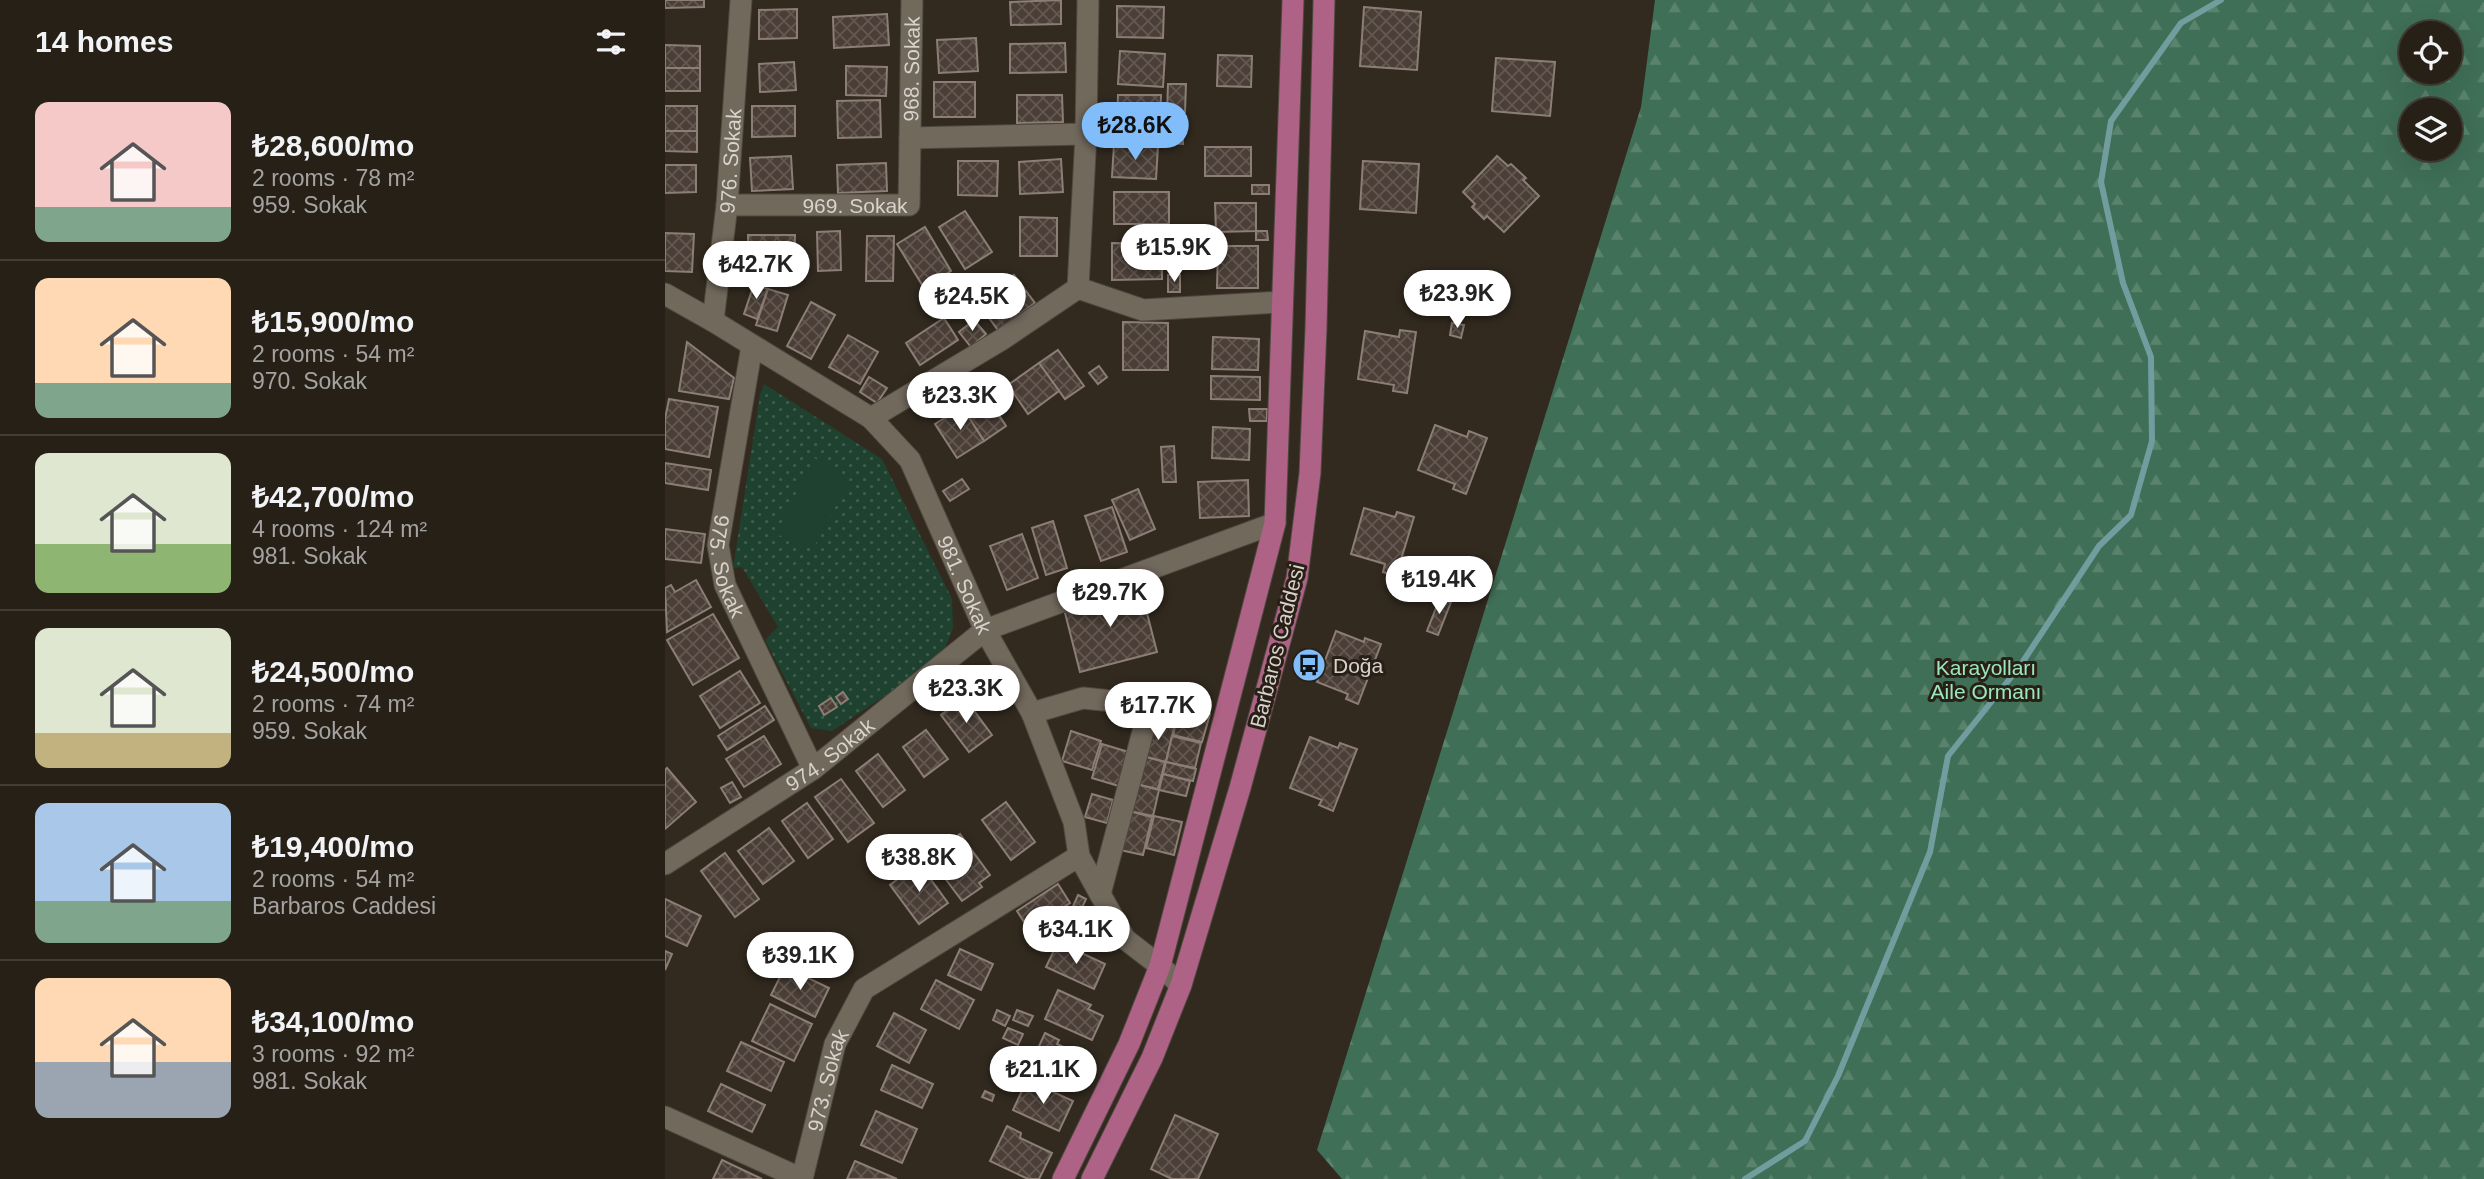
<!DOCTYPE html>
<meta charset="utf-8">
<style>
body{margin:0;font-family:Helvetica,sans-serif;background:#2e2820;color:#f1f3f6;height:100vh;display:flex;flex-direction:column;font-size:26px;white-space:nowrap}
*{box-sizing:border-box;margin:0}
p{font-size:23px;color:#a4a3a1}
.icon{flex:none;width:38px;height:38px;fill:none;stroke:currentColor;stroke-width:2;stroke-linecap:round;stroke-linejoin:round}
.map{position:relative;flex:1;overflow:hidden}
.panel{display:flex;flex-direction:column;background:#262017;width:665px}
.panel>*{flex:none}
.tools{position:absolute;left:1734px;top:21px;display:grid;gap:14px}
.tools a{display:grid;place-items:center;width:63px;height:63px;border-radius:50%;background:#262017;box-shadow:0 7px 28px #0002,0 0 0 2px #423e36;font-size:35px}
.price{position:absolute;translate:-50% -60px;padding:0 16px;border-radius:24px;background:#fff;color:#222;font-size:23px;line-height:46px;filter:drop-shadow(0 2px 4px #0008)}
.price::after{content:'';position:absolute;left:50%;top:42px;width:21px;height:16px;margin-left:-10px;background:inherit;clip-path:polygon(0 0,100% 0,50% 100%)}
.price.selected{background:#80bdfa;color:#111}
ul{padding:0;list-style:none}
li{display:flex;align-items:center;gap:21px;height:175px;padding:0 35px}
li+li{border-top:2px solid #423e36}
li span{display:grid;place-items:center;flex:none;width:196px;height:140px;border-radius:14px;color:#555}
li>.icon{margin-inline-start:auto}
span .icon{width:84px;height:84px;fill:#fffc;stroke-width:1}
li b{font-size:30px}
h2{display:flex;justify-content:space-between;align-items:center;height:84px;padding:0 35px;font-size:30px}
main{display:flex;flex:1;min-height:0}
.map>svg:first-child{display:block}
.green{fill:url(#green-dots)}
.forest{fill:url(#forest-firs);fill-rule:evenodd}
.pitch{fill:#1f4230}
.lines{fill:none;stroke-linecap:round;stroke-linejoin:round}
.stream{stroke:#719d9f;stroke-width:6}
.building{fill:url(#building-cross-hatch);stroke:#8c7e75;stroke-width:2}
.minor-casing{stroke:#4f483f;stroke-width:23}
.major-casing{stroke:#4f483f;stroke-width:23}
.minor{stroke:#72695d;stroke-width:21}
.major{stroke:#ad6286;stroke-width:21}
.labels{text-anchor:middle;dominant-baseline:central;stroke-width:6;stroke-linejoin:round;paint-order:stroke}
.street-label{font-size:21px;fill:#d8d2cc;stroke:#282016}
.poi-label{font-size:21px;fill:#d8d2cc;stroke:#282016;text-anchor:start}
.park-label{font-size:21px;fill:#9ae7bc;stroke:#282016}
</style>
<main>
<section class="panel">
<h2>14 homes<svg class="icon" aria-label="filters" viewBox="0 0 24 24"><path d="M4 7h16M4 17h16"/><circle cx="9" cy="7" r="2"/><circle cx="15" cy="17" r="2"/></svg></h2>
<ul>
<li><span style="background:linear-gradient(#f6c9c9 75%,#7fa58c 0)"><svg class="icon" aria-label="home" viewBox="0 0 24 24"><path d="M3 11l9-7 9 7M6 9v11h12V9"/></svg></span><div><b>₺28,600/mo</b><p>2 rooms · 78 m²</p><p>959. Sokak</p></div></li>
<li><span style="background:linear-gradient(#ffd9b3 75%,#7fa58c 0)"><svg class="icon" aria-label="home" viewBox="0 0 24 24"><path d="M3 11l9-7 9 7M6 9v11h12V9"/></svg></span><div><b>₺15,900/mo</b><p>2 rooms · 54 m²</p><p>970. Sokak</p></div></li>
<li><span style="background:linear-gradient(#dfe7d0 65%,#8fb573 0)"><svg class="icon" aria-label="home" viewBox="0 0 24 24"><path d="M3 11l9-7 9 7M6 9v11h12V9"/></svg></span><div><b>₺42,700/mo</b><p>4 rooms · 124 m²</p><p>981. Sokak</p></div></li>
<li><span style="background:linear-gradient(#dfe7d0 75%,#c2b280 0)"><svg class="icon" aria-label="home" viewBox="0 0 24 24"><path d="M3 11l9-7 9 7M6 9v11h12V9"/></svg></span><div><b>₺24,500/mo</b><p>2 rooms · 74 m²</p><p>959. Sokak</p></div></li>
<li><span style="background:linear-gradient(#a9c7e8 70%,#7fa58c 0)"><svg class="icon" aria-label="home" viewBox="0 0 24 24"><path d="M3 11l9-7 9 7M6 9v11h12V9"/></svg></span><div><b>₺19,400/mo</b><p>2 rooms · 54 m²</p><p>Barbaros Caddesi</p></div></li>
<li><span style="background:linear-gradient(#ffd9b3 60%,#9aa5b1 0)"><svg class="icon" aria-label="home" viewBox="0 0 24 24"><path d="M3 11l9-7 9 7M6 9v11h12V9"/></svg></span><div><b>₺34,100/mo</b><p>3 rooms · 92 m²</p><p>981. Sokak</p></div></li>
</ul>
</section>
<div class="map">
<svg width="1819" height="1179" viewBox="0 0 1819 1179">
<defs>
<pattern id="green-dots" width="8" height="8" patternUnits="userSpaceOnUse" patternTransform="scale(1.75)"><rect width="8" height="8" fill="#1f4230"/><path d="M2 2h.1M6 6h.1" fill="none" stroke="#3f5c4d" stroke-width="1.8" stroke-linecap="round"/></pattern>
<pattern id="forest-firs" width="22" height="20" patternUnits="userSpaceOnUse" patternTransform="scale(1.75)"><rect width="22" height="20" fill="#3f6f56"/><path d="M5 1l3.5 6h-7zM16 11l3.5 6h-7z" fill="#5a836d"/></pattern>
<pattern id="building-cross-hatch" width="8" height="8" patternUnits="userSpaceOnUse" patternTransform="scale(1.75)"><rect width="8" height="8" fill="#4a3e36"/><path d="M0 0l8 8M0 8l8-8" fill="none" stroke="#635952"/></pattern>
</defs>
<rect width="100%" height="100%" fill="#322a1f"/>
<polygon class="green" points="99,384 217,459 287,599 288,629 275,659 167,731 146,728 100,640 113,627 77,567 68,568 95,395"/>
<path class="forest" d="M990 0H1819V1179H677L652 1150 976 107ZM1746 33H1785V72H1746ZM1746 110H1785V149H1746Z"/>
<polygon class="pitch" points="149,458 185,478 148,549 111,534"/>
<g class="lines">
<polyline class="stream" points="1080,1179 1140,1141 1173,1076 1265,852 1283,756 1355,666 1434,546 1466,515 1487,441 1486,357 1458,283 1436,182 1446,121 1516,23 1556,0"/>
</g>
<g class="building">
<polygon points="0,0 39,0 39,7 0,8"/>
<polygon points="396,0 396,24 346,25 345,2"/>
<polygon points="452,6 499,7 498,38 452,37"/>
<polygon points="699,7 756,12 752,70 695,66"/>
<polygon points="132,9 132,38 94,39 94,10"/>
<polygon points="222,14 224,45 169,48 168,17"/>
<polygon points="311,38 313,71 274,73 272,40"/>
<polygon points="400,43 401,72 345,73 345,44"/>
<polygon points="0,45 35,46 35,68 0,68"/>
<polygon points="455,51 500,54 498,87 453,84"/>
<polygon points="553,55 587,56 586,87 552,86"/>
<polygon points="831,58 890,62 885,116 827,111"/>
<polygon points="129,62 131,90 95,92 94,64"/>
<polygon points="181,66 222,67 221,96 181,95"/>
<rect x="0" y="68" width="35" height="23"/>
<rect x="269" y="82" width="41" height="35"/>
<polygon points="503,84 521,84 520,112 502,112"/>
<polygon points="352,95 397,95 398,122 352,123"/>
<polygon points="453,95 496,95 495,130 452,130"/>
<polygon points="215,100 216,137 173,138 172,101"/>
<rect x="0" y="106" width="32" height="25"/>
<polygon points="87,106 130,106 130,136 87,137"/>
<polygon points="503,130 518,131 518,144 503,143"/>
<polygon points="0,131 32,131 32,152 0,151"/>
<polygon points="449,144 493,146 491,179 447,177"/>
<rect x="540" y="147" width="46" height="29"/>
<polygon points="126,156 128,189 87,191 85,158"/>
<polygon points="832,156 843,166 846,164 861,178 858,180 874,196 839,232 822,216 819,219 807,207 810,204 798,192"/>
<polygon points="396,159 398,192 355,194 354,162"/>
<polygon points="293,161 333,161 332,196 293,195"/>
<polygon points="698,161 754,164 751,213 695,209"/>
<polygon points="221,163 222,191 173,193 172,165"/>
<polygon points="0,165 31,165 31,192 0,193"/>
<rect x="587" y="185" width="17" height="9"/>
<rect x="449" y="192" width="55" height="32"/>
<polygon points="550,203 591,203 591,231 551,232"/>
<polygon points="300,211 327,252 300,269 274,227"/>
<polygon points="355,217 392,218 392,256 355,256"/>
<polygon points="260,227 286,271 259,288 232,244"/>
<polygon points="175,231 176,270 153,271 152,232"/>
<polygon points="591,231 602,231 603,240 591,240"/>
<polygon points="0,233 29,234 27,272 0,271"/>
<polygon points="83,235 130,235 129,274 83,274"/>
<polygon points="202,236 229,236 228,281 201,281"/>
<polygon points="447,243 497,244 497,279 447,280"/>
<polygon points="553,246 593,246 593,288 552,288"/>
<polygon points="349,275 370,303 333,330 312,302"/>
<rect x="503" y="275" width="12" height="17"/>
<polygon points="89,284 103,289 92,319 79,314"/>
<polygon points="103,289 123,295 112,331 91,325"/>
<polygon points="146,302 170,315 146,359 122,346"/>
<polygon points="279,318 293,340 255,365 241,343"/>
<polygon points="309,320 321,334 306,347 294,332"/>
<polygon points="458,322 503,323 503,370 458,370"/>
<polygon points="787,323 799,325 796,338 785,335"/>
<polygon points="735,330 751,332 742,393 728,391 729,385 693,379 700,331 734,337"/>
<polygon points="183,335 213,352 195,384 164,367"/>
<polygon points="548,337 594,339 593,370 547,369"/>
<polygon points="22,342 69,378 64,399 14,391"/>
<polygon points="393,350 419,386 400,399 374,363"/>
<polygon points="374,363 394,391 363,414 343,385"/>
<polygon points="434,366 442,377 433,384 424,373"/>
<polygon points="546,376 595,377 595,400 546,399"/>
<polygon points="204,377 222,388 212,403 195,392"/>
<polygon points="319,392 341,426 319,441 297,407"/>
<polygon points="4,399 53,407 44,457 0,449 0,419"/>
<polygon points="297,407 319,441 292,458 270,424"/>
<polygon points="584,409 602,409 602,421 585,421"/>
<polygon points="770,425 802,437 804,431 822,438 801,494 788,489 790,484 753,470"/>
<polygon points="548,427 585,429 584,460 547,458"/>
<polygon points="509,446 511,482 498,482 496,447"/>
<polygon points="0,463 46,470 43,490 0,483"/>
<polygon points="297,479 304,489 285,501 278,491"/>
<polygon points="583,480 584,516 535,518 533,482"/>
<polygon points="473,489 490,529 465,540 447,500"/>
<polygon points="447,507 462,552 436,561 420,516"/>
<polygon points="699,508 730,517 732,512 749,517 731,576 718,572 720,564 686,554"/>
<polygon points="388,521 402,568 381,575 367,528"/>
<polygon points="0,529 40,534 36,563 0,559"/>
<polygon points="357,534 373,578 342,590 325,546"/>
<polygon points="31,580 46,607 2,632 0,588 6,585 10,592"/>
<polygon points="475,586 492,652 415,672 398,605"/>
<polygon points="775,598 786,602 773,635 762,631"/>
<polygon points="48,614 74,658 28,685 2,640"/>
<polygon points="671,631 699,642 700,638 716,644 693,704 681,699 683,694 652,682"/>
<polygon points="75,671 95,703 55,728 35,696"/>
<polygon points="178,692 183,699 176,704 171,697"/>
<polygon points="299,697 327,735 304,752 276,715"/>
<polygon points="166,698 172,707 159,715 154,706"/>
<polygon points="100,706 109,720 62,750 53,736"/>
<polygon points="515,707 545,714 537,742 508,735"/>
<polygon points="493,710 508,714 505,726 490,723"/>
<polygon points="485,722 509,728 501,762 477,756"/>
<polygon points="261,730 283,759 259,777 238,747"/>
<polygon points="406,731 436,741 427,770 397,761"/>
<polygon points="99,736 116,764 79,787 61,759"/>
<polygon points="507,736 536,743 530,768 501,762"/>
<polygon points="645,737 673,748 675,743 692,749 668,811 654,805 657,800 625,788"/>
<polygon points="437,744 467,753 457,787 427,778"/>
<polygon points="213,754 240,790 218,807 191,771"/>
<polygon points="477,756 500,762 493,789 470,784"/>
<polygon points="501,762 531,769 528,781 498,774"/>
<polygon points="2,768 31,802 0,829 0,770"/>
<polygon points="498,774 525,781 521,796 494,790"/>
<polygon points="176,779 209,823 183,842 150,797"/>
<polygon points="67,782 76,797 65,803 56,788"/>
<polygon points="471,784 494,790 488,816 464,811"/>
<polygon points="427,794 448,800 442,823 420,817"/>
<polygon points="341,802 370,842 346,860 317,820"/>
<polygon points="142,803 168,839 143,858 117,821"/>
<polygon points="464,811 487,817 478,855 455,850"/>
<polygon points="489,816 517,822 509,855 481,848"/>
<polygon points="104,828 129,861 98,884 73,851"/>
<polygon points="295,834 325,875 314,883 317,887 297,901 264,857"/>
<polygon points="60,853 94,899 70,917 36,871"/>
<polygon points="254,863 283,903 254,924 225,885"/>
<polygon points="393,884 405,903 364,930 352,911"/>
<polygon points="413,895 421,899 410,923 402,920"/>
<polygon points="0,899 36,916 22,946 0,936"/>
<polygon points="393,942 440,964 429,989 381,967"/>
<polygon points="295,949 328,964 316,990 283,975"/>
<polygon points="0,951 7,954 0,970"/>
<polygon points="120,967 164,988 150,1017 106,995"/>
<polygon points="271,980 309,1000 294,1029 256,1009"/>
<polygon points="393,990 426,1005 423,1009 438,1016 427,1040 380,1019"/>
<polygon points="105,1004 147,1024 129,1061 87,1041"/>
<polygon points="332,1010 345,1016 340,1026 328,1020"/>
<polygon points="352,1010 368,1016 363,1026 348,1020"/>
<polygon points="229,1013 261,1030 244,1063 212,1046"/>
<polygon points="343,1028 358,1034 353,1045 338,1038"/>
<polygon points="380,1033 394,1040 392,1044 424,1059 413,1084 397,1077 396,1081 383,1075 385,1071 378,1068 376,1073 364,1068"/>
<polygon points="76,1042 119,1062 106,1091 62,1071"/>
<polygon points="227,1065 268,1084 257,1108 216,1090"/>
<polygon points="362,1080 408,1101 394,1131 348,1110"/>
<polygon points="56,1084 100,1105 87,1132 43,1111"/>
<polygon points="320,1091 329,1095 327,1101 317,1097"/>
<polygon points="211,1111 252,1129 237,1163 196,1145"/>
<polygon points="510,1115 553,1134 533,1179 507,1179 486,1169"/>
<polygon points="342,1126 356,1133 355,1138 387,1153 374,1179 363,1179 325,1161"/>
<polygon points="57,1160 97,1179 48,1179"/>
<polygon points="190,1161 232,1179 182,1179"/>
</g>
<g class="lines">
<defs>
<g id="minor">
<polyline points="245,138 421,134"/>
<path id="s1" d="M62 205H244L247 0"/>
<polyline points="413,288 421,134 423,0"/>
<polyline points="413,288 478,310 617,302"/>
<path id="s2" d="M0 294 48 321 206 418 245 460 320 630 367 713 409 822 414 856 460 939 495 966 516 985"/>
<path id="s3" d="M48 321 62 205 76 0"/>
<path id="s4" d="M87 346 53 545 60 585 148 769"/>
<polyline points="206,418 336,340 413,288"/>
<polyline points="367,713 418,698 485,705 435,894"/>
<path id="s5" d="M0 864 148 769 320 630 610 523"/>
<polyline points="0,1117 137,1179"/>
<path id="s6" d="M137 1179 170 1044 199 989 414 856"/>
</g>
<g id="major">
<polyline points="398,1179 464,1044 495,966 610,523 628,0"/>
<polyline points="427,1179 487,1058 516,985 575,788 632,578 645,473 651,328 659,0"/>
</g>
</defs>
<use href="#minor" class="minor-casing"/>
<use href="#major" class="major-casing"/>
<use href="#minor" class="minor"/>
<use href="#major" class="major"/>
</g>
<defs>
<symbol id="bus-disc" viewBox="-11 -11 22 22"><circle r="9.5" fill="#80bdfa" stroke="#282016"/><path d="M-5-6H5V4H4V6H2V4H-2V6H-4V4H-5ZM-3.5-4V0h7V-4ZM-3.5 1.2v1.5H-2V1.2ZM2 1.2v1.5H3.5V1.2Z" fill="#111"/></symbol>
</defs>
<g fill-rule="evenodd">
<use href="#bus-disc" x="625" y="646" width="38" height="38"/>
</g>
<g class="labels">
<g class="street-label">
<text stroke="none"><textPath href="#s1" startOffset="318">968. Sokak</textPath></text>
<text stroke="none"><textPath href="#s3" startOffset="161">976. Sokak</textPath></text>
<text stroke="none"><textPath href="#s1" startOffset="128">969. Sokak</textPath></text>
<text stroke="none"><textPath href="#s4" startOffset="224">975. Sokak</textPath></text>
<text stroke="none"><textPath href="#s2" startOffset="434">981. Sokak</textPath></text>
<text transform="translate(612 646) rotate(-76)">Barbaros Caddesi</text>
<text stroke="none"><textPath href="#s5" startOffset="198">974. Sokak</textPath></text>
<text stroke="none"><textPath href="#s6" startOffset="102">973. Sokak</textPath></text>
</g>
<g class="poi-label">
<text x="668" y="665">Doğa</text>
</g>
<g class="park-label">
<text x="1321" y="667">Karayolları<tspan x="1321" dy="24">Aile Ormanı</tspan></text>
</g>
</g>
</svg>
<div class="tools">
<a><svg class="icon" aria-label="locate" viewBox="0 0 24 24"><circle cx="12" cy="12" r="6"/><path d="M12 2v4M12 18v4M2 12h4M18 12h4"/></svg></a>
<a><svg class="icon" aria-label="layers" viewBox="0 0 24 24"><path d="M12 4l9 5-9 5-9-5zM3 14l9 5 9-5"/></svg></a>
</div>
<b class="price selected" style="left:470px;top:162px">₺28.6K</b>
<b class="price" style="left:509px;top:284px">₺15.9K</b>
<b class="price" style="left:91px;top:301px">₺42.7K</b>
<b class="price" style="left:792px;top:330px">₺23.9K</b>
<b class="price" style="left:307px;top:333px">₺24.5K</b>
<b class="price" style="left:295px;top:432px">₺23.3K</b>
<b class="price" style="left:774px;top:616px">₺19.4K</b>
<b class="price" style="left:445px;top:629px">₺29.7K</b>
<b class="price" style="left:301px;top:725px">₺23.3K</b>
<b class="price" style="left:493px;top:742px">₺17.7K</b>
<b class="price" style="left:254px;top:894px">₺38.8K</b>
<b class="price" style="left:411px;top:966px">₺34.1K</b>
<b class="price" style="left:135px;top:992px">₺39.1K</b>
<b class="price" style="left:378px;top:1106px">₺21.1K</b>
</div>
</main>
